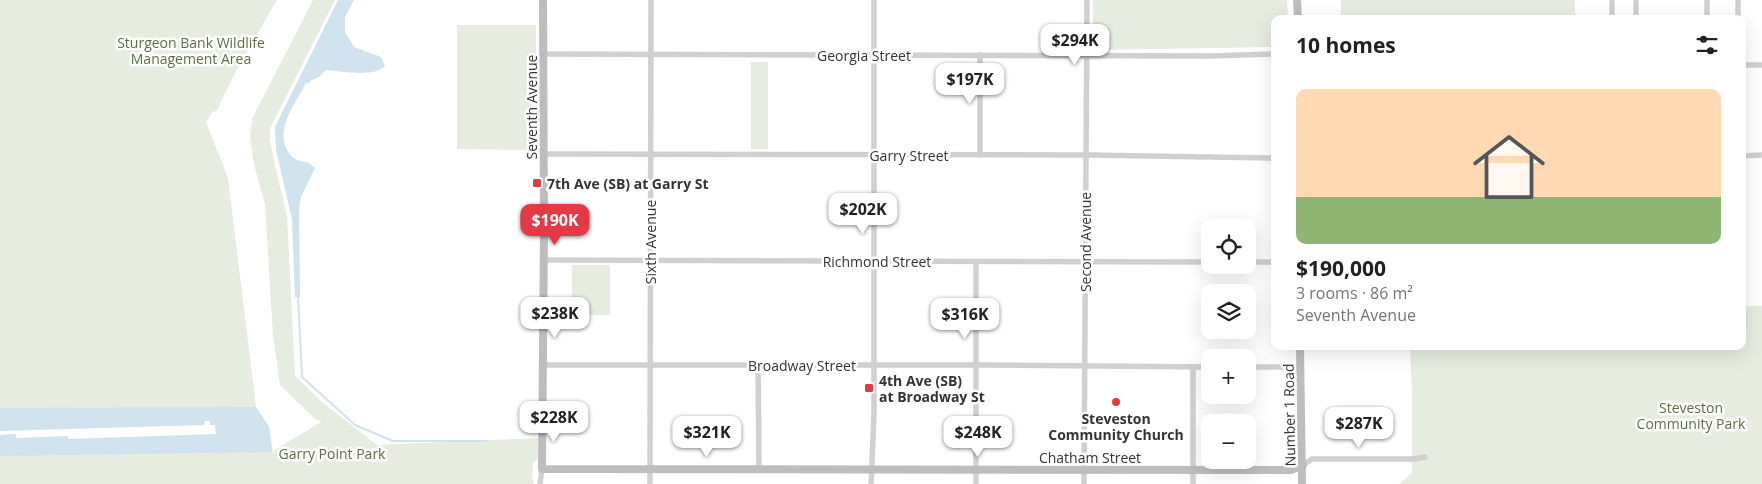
<!DOCTYPE html>
<meta charset="utf-8">
<style>
body{margin:0;font-family:"Open Sans",sans-serif;background:#f6f6f6;color:#202124;height:100vh;display:flex;flex-direction:column;font-size:19px;white-space:nowrap}
*{box-sizing:border-box;margin:0}
p{font-size:16px;color:#757577}
.icon{flex:none;width:28px;height:28px;fill:none;stroke:currentColor;stroke-width:2;stroke-linecap:round;stroke-linejoin:round}
.map{position:relative;flex:1;overflow:hidden}
.sheet{position:absolute;left:1271px;top:15px;width:475px;height:335px;display:flex;flex-direction:column;background:#fff;border-radius:10px;box-shadow:0 5px 20px #0002}
.sheet>*{flex:none}
.tools{position:absolute;left:1201px;top:219px;display:grid;gap:10px}
.tools a{display:grid;place-items:center;width:55px;height:55px;border-radius:10px;background:#fff;box-shadow:0 5px 20px #0002;font-size:25px}
.price{position:absolute;translate:-50% -42px;padding:0 11px;border-radius:10px;background:#fff;color:#222;font-size:16px;line-height:32px;filter:drop-shadow(0 1px 2px #0008)}
.price::after{content:'';position:absolute;left:50%;top:30px;width:15px;height:11px;margin-left:-8px;background:inherit;clip-path:polygon(0 0,100% 0,50% 100%)}
.price.selected{background:#e63946;color:#fff}
ul{padding:0;list-style:none}
li{display:grid;align-content:center;gap:10px;height:265px;padding:0 25px}
li span{display:grid;place-items:center;height:155px;border-radius:10px;color:#555}
li>.icon{margin-inline-start:auto}
span .icon{width:90px;height:90px;fill:#fffc;stroke-width:1}
li b{font-size:21px}
h2{display:flex;justify-content:space-between;align-items:center;height:60px;padding:0 25px;font-size:21px}
.map>svg:first-child{display:block}
.green{fill:#e6ecdf}
.water{fill:#cfe2ee}
.pier{fill:#fff}
.lines{fill:none;stroke-linecap:round;stroke-linejoin:round}
.stream{stroke:#cfe2ee;stroke-width:2}
.street{stroke:#d0d0d0;stroke-width:5.5}
.secondary{stroke:#bdbdbd;stroke-width:8}
.poi-dot{fill:#e63946;stroke:#fff;stroke-width:2}
.labels{text-anchor:middle;dominant-baseline:central;stroke-width:5;stroke-linejoin:round;paint-order:stroke}
.park-label{font-size:14px;fill:#56703f;stroke:#fff}
.street-label{font-size:14px;fill:#333;stroke:#fff}
.poi-label{font-size:14px;font-weight:bold;fill:#333;stroke:#fff;text-anchor:start}
</style>
<div class="map">
<svg width="1762" height="484" viewBox="0 0 1762 484">
<rect width="100%" height="100%" fill="#fff"/>
<g class="green">
<polygon points="0,0 277,0 236,71 216,112 213,111 206,122 228,178 256,407 269,427 273,451 321,422 313,417 280,385 273,335 265,204 254,165 250,137 252,119 313,0 335,0 270,128 270,140 273,157 287,216 295,376 323,403 377,445 538,438 538,458 533,463 532,477 534,484 0,484"/>
<polygon points="1093,0 1287,0 1288,19 1275,19 1275,47 1098,50 1093,45"/>
<rect x="1341" y="0" width="234" height="19"/>
<polygon points="457,25 536,25 536,150 457,149"/>
<rect x="751" y="62" width="17" height="87"/>
<rect x="572" y="265" width="38" height="50"/>
<polygon points="1743,306 1762,306 1762,484 1399,484 1412,473 1412,393 1410,346 1742,346"/>
</g>
<g class="water">
<path d="M338 0H354L345 17V32L354 47 381 57 385 66C374 78 341 71 326 70L319 77 310 81 309 83H306C294 106 271 134 292 157 298 163 307 159 315 168L301 197 299 208 300 297H295L292 219 276 150 275 127Z"/>
<polygon points="256,407 269,427 272,452 0,456 0,408"/>
</g>
<polygon class="pier" points="205,421 210,421 210,425 215,425 216,434 68,439 68,436 16,438 16,434 0,435 0,431 204,425"/>
<g class="lines">
<polyline class="stream" points="298,296 302,377 355,425 393,441 487,441"/>
<g class="street">
<polyline points="1612,0 1612,19"/>
<polyline points="1636,19 1636,0"/>
<polyline points="1707,19 1707,0"/>
<polyline points="1738,19 1738,0"/>
<polyline points="544,54 1211,56 1275,54"/>
<polyline points="1742,65 1762,65"/>
<polyline points="544,154 1086,155 1275,158"/>
<polyline points="980,155 980,55"/>
<polyline points="1742,156 1762,155"/>
<polyline points="544,260 1210,262"/>
<polyline points="976,261 976,484"/>
<polyline points="1248,262 1275,262"/>
<polyline points="543,365 976,365 1210,367"/>
<polyline points="758,365 759,469"/>
<polyline points="1248,367 1300,367"/>
<polyline points="1303,465 1312,459 1414,459 1425,457"/>
<polyline points="540,484 542,469"/>
<polyline points="650,484 651,0"/>
<polyline points="871,484 874,414 874,0"/>
<polyline points="1084,484 1087,0"/>
<polyline points="1193,484 1193,367"/>
</g>
<g class="secondary">
<polyline points="543,0 544,232 542,469 1291,470 1303,465"/>
<polyline points="1297,0 1298,19"/>
<polyline points="1300,346 1302,484"/>
</g>
</g>
<g class="poi-dot">
<rect x="532" y="178" width="10" height="10" rx="2.5"/>
<rect x="864" y="383" width="10" height="10" rx="2.5"/>
<circle cx="1116" cy="402" r="5"/>
</g>
<g class="labels">
<g class="park-label">
<text x="191" y="42">Sturgeon Bank Wildlife<tspan x="191" dy="16">Management Area</tspan></text>
<text x="1691" y="407">Steveston<tspan x="1691" dy="16">Community Park</tspan></text>
<text x="332" y="453">Garry Point Park</text>
</g>
<g class="street-label">
<text x="864" y="55">Georgia Street</text>
<text transform="translate(531 107) rotate(-90)">Seventh Avenue</text>
<text x="909" y="155">Garry Street</text>
<text transform="translate(650 242) rotate(-90)">Sixth Avenue</text>
<text transform="translate(1085 242) rotate(-90)">Second Avenue</text>
<text x="877" y="261">Richmond Street</text>
<text x="802" y="365">Broadway Street</text>
<text transform="translate(1289 415) rotate(-91)">Number 1 Road</text>
<text x="1090" y="457">Chatham Street</text>
</g>
<g class="poi-label">
<text x="547" y="183">7th Ave (SB) at Garry St</text>
<text x="879" y="380">4th Ave (SB)<tspan x="879" dy="16">at Broadway St</tspan></text>
<text x="1116" y="418" text-anchor="middle">Steveston<tspan x="1116" dy="16">Community Church</tspan></text>
</g>
</g>
</svg>
<div class="tools">
<a><svg class="icon" aria-label="locate" viewBox="0 0 24 24"><circle cx="12" cy="12" r="6"/><path d="M12 2v4M12 18v4M2 12h4M18 12h4"/></svg></a>
<a><svg class="icon" aria-label="layers" viewBox="0 0 24 24"><path d="M12 4l9 5-9 5-9-5zM3 14l9 5 9-5"/></svg></a>
<a>+</a>
<a>−</a>
</div>
<b class="price" style="left:1075px;top:66px">$294K</b>
<b class="price" style="left:970px;top:105px">$197K</b>
<b class="price" style="left:863px;top:235px">$202K</b>
<b class="price selected" style="left:555px;top:246px">$190K</b>
<b class="price" style="left:555px;top:339px">$238K</b>
<b class="price" style="left:965px;top:340px">$316K</b>
<b class="price" style="left:554px;top:443px">$228K</b>
<b class="price" style="left:1359px;top:449px">$287K</b>
<b class="price" style="left:707px;top:458px">$321K</b>
<b class="price" style="left:978px;top:458px">$248K</b>
<section class="sheet">
<h2>10 homes<svg class="icon" aria-label="filters" viewBox="0 0 24 24"><path d="M4 7h16M4 17h16"/><circle cx="9" cy="7" r="2"/><circle cx="15" cy="17" r="2"/></svg></h2>
<ul>
<li><span style="background:linear-gradient(#ffd9b3 70%,#8fb573 0)"><svg class="icon" aria-label="home" viewBox="0 0 24 24"><path d="M3 11l9-7 9 7M6 9v11h12V9"/></svg></span><div><b>$190,000</b><p>3 rooms · 86 m²</p><p>Seventh Avenue</p></div></li>
</ul>
</section>
</div>
